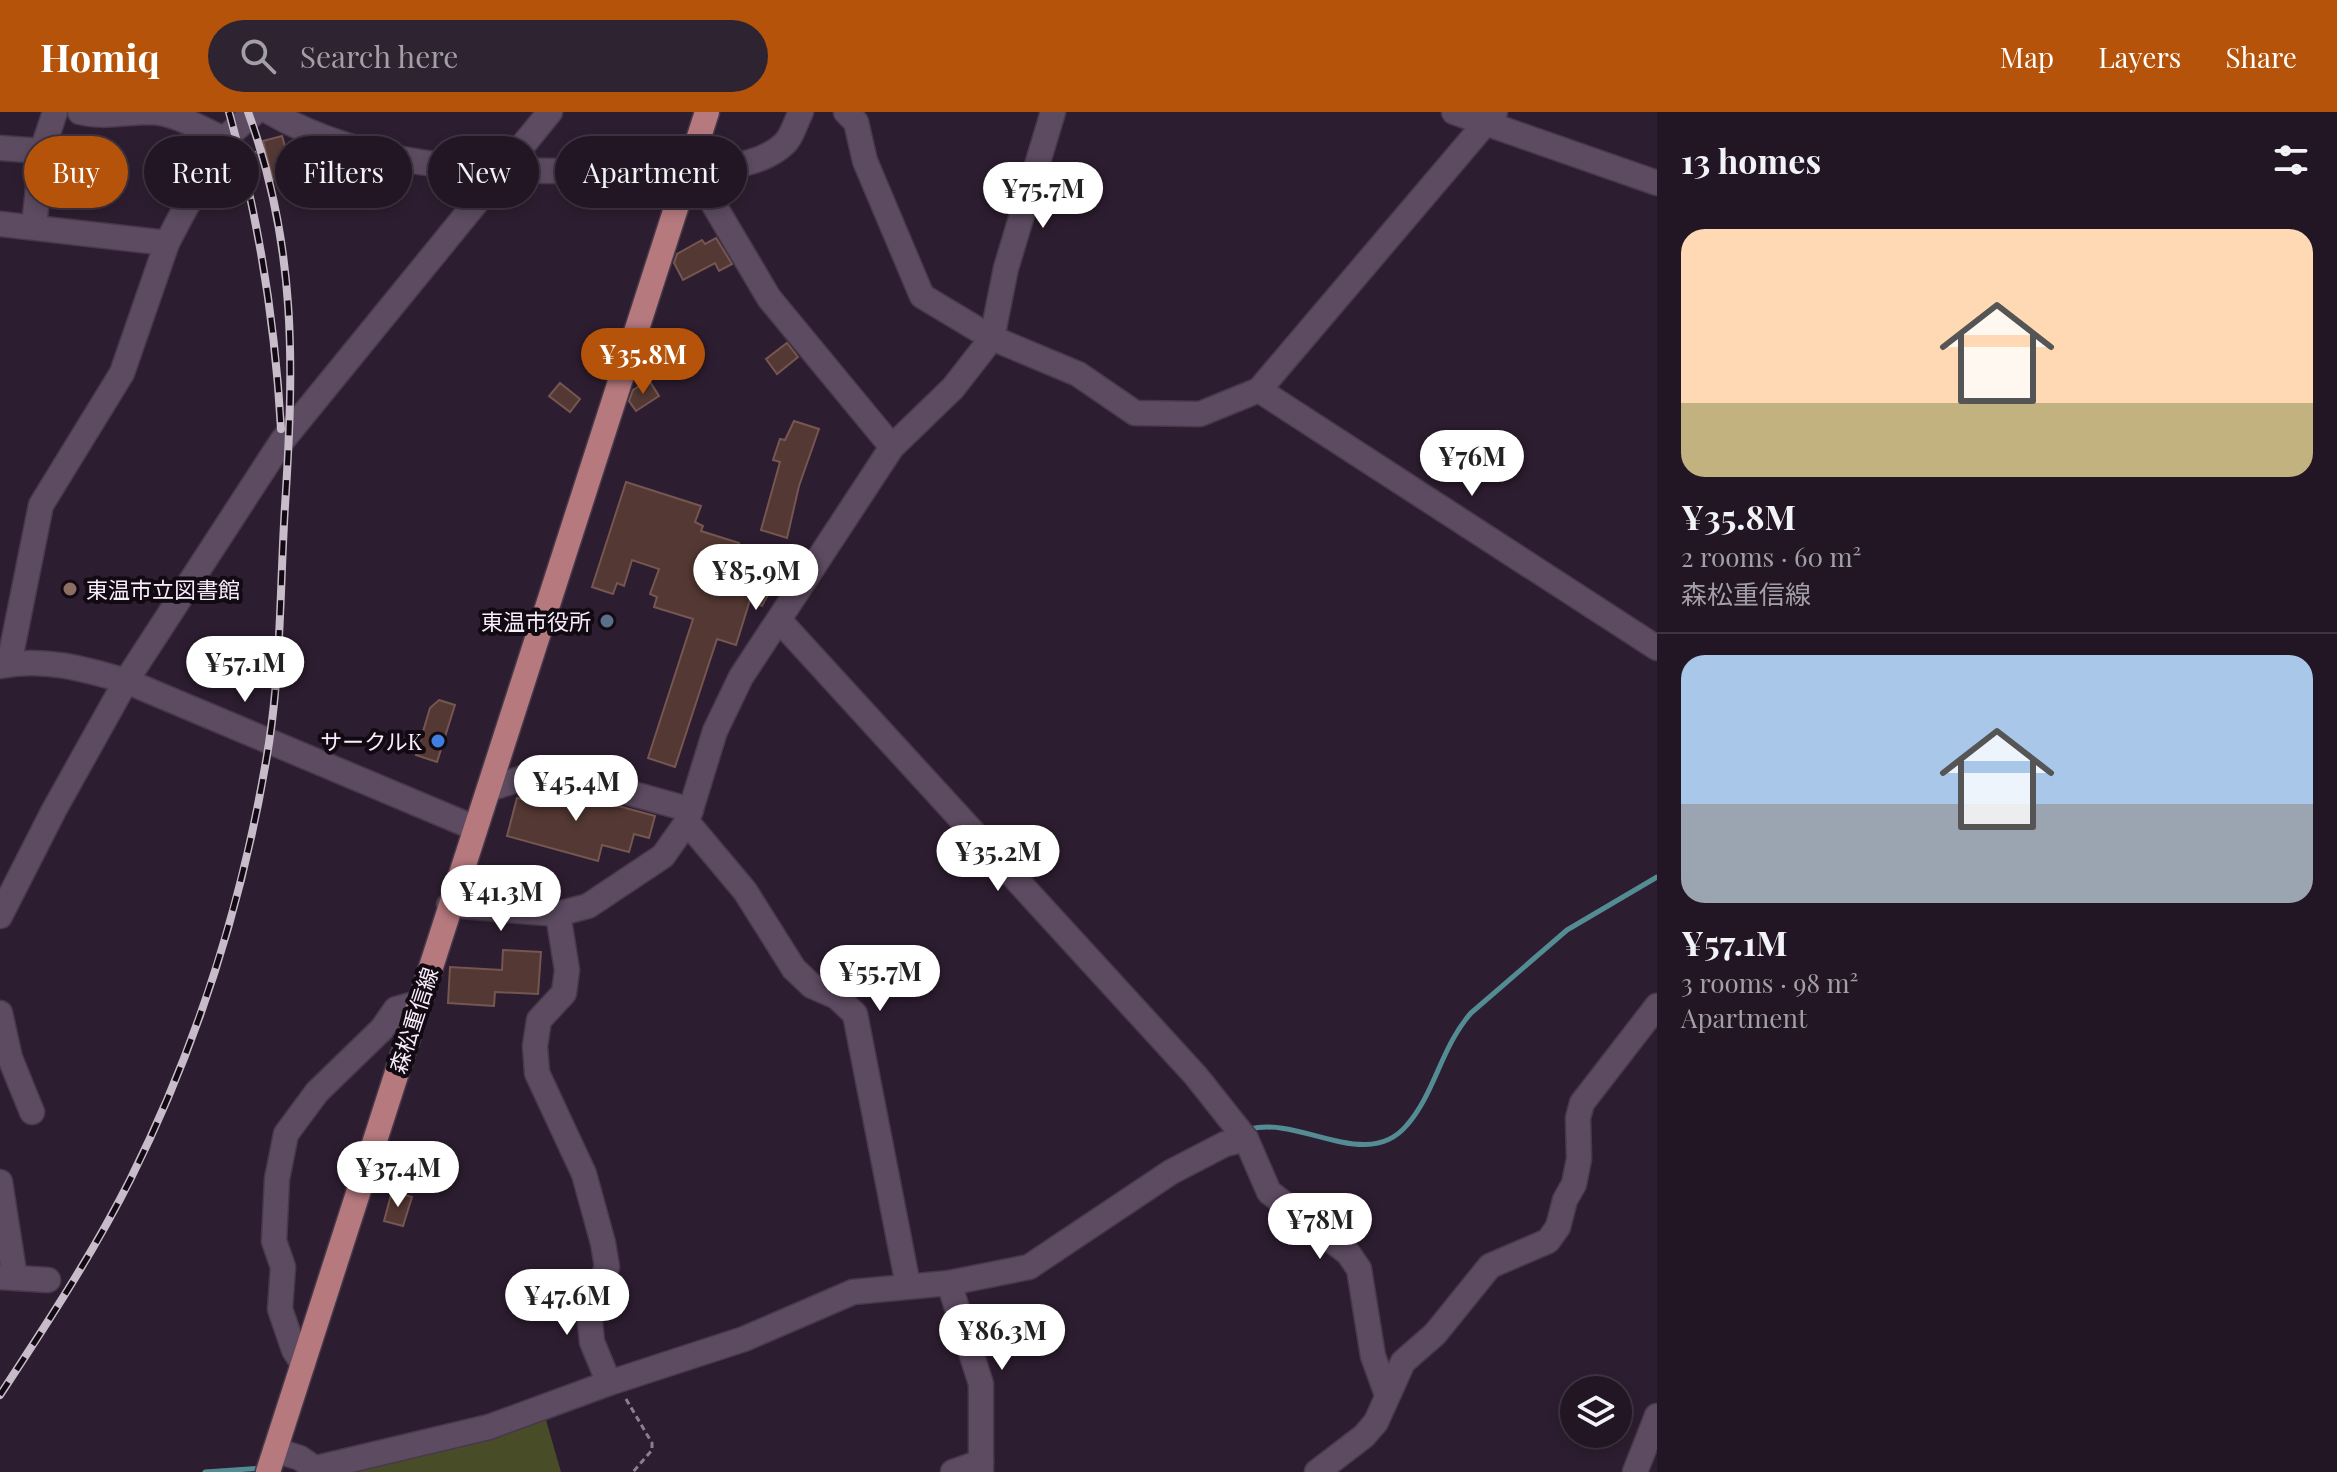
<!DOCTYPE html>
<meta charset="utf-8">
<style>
body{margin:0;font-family:"Playfair Display","Noto Sans JP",serif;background:#2e2331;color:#f1f3f6;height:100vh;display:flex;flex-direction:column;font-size:30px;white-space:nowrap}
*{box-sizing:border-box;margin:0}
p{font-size:26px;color:#a29fa6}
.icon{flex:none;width:44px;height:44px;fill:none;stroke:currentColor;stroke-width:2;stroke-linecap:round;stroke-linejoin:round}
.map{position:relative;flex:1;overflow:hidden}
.sheet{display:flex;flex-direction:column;background:#221624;width:680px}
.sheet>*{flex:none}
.banner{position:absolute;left:24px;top:24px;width:760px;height:72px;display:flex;gap:16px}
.fabs{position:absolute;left:1560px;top:1264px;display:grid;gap:16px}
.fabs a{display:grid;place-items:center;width:72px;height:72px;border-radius:50%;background:#221624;box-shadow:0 4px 12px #0003,0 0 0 2px #3f3541;font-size:40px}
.price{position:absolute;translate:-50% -68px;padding:0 18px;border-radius:28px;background:#fff;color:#222;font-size:26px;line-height:52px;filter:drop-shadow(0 2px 4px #0008)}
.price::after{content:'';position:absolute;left:50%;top:48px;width:24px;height:18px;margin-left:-12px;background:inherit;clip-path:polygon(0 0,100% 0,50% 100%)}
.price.active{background:#b45309;color:#fff}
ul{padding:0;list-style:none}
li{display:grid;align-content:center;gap:16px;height:424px;padding:0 24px}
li+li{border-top:2px solid #3f3541}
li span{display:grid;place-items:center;height:248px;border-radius:24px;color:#555}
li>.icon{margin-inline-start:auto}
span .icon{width:144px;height:144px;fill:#fffc;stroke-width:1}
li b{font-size:34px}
h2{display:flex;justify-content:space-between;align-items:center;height:96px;padding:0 24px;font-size:34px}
.pill{padding:0 28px;border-radius:36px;background:#221624;box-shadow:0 4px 12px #0003,0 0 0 2px #3f3541;font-size:28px;line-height:72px}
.pill.active{background:#b45309;color:#fff}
header{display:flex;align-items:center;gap:48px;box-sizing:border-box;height:112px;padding:0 40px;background:#b45309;color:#fff}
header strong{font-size:38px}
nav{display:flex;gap:44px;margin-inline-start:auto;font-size:28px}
.search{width:560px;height:72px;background:#2e2331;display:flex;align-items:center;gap:20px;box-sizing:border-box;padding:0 28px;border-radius:44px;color:#a29fa6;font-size:30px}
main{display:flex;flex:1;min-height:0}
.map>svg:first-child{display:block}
.green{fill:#484d28}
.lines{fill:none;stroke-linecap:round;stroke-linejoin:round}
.stream{stroke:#548c94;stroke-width:5}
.building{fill:#543833;stroke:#755651;stroke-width:2}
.minor-casing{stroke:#47394a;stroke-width:27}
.major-casing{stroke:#47394a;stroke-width:27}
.path{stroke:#8c7e8e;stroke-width:3;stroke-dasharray:6 4;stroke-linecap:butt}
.minor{stroke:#5d4b61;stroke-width:24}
.major{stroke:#b5797e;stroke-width:24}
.rail-casing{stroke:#c8bcca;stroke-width:8}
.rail{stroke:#110a12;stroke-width:5;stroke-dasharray:15;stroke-linecap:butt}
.education-dot{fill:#8d6e63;stroke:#110a12;stroke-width:3}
.service-dot{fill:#5c6f8a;stroke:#110a12;stroke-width:3}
.shop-dot{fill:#3f7fe0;stroke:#110a12;stroke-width:3}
.labels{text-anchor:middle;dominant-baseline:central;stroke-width:8;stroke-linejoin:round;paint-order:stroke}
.poi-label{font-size:22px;fill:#f8edfa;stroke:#110a12;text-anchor:end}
.street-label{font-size:22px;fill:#f8edfa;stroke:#110a12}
</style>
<header>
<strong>Homiq</strong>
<div class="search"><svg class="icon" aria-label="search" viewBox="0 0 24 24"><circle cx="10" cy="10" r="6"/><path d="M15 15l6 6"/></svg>Search here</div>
<nav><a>Map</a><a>Layers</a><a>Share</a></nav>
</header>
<main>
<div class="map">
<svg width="1657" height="1360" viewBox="0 0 1657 1360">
<rect width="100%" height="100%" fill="#2d1d30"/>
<polygon class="green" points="544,1301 561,1360 333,1360"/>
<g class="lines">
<g class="stream">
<path d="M1250 1017C1301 1004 1367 1061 1407 1013 1435 981 1441 935 1471 901L1567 818 1657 765"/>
<polyline points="205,1360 263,1356"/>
</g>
</g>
<g class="building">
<polygon points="282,24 293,62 273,68 263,29"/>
<polygon points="716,126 732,152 719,159 715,151 683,168 674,151 677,142 702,128 705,132"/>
<polygon points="787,231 798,245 777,262 766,247"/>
<polygon points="649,268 659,284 636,299 629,289 633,278"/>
<polygon points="560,271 580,287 570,300 549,284"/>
<polygon points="794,309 819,317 799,374 787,426 761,418 780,350 773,348 780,327 785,328"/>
<polygon points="626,370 701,394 695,410 703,414 701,419 739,431 724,479 759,463 775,470 762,494 750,488 736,533 717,527 675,655 648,646 693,507 654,495 657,485 650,482 659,457 632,448 624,474 617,471 613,482 592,475"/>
<polygon points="439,588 455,593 437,650 416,643 430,596"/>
<polygon points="545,674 655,704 649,726 634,722 629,740 602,733 598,749 507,724 517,686 523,687 528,680 543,684"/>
<polygon points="503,838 541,840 538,882 495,880 494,894 448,891 450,855 502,858"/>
<polygon points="392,1079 412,1085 403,1114 384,1109"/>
</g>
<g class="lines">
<defs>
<g id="minor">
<path d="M80 0C104 6 126 0 151 0 176 1 201 17 224 27"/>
<path d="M270 0C382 65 519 60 643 58 682 58 753 62 784 32 792 25 796 9 801 0"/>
<polyline points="846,0 856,10 865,49 922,184 992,226 1078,262 1135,301 1200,302 1259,278 1495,0"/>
<polyline points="1454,0 1657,71"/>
<polyline points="0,36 42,39"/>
<polyline points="688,60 704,76 769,186 892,335"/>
<polyline points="0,112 167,131"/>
<polyline points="34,114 42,39 55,0"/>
<polyline points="1259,278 1657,536"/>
<polyline points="779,508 1196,964 1246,1027 1269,1080 1348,1141 1359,1157 1373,1244 1387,1283"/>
<polyline points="9,552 41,393 122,261 167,131 180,106 224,27 255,0"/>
<path d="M0 554C43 545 85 557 126 569L475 716"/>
<polyline points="489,677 547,658 691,698"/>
<polyline points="687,710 745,779 794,857 812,874 837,885 855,902 908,1173"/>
<polyline points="449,793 558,802 588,794 663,744 687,710 715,619 741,565 892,335 953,276 992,226 1006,156 1053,0"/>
<polyline points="558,802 567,858 564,881 539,908 535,934 537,961 584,1062 603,1131 607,1155 589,1200 592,1230 609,1271 744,1227 853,1180 949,1171 1029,1155 1171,1060 1225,1032 1246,1027"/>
<polyline points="0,804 54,698 126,569 282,329 550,0"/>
<polyline points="0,901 10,946 32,1000"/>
<polyline points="0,1070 15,1166"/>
<polyline points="0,1165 48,1168"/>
<polyline points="949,1171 981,1272 981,1360"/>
<polyline points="303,1252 294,1238 280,1197 283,1155 274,1129 277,1067 286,1022 317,980 382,917 396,897 418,891"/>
<polyline points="275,1338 300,1346 320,1360"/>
<polyline points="317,1356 489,1315 609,1271"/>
<polyline points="953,1360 981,1350"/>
<polyline points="1317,1360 1364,1324 1376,1310 1403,1250 1435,1222 1490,1154 1548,1129 1558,1115 1565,1088 1574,1072 1579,1047 1578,1006 1582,991 1657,894"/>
<polyline points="1635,1360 1657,1304"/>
</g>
<polyline id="major" points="268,1360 707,0"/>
</defs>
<use href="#minor" class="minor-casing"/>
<use href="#major" class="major-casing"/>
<g class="path">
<polyline points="254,61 250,42 265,38"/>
<polyline points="626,1287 652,1331 652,1338 633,1360"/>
</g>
<use href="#minor" class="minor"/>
<use href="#major" class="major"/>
<defs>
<g id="rail">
<path d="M229 0C258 103 275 209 281 317"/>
<path d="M0 1283C46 1213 92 1143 130 1068 198 932 245 782 269 631 281 553 280 473 285 394 294 255 297 134 248 0"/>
</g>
</defs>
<use href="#rail" class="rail-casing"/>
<use href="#rail" class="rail"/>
</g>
<circle class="education-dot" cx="70" cy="477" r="8"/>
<circle class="service-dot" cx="607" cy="509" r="8"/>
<circle class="shop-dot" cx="438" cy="629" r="8"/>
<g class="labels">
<g class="poi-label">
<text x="86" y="477" text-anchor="start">東温市立図書館</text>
<text x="591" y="509">東温市役所</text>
<text x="422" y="629">サークルK</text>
</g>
<g class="street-label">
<text transform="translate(413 908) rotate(-72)">森松重信線</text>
</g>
</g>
</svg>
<div class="fabs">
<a><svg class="icon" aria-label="layers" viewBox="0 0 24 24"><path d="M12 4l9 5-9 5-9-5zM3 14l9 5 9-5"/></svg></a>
</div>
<b class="price" style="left:1043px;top:118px">¥75.7M</b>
<b class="price active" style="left:643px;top:284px">¥35.8M</b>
<b class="price" style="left:1472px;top:386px">¥76M</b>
<b class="price" style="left:756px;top:500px">¥85.9M</b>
<b class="price" style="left:245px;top:592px">¥57.1M</b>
<b class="price" style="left:576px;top:711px">¥45.4M</b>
<b class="price" style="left:998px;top:781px">¥35.2M</b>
<b class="price" style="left:501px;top:821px">¥41.3M</b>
<b class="price" style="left:880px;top:901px">¥55.7M</b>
<b class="price" style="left:398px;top:1097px">¥37.4M</b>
<b class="price" style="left:1320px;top:1149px">¥78M</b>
<b class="price" style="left:567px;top:1225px">¥47.6M</b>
<b class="price" style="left:1002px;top:1260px">¥86.3M</b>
<div class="banner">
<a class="pill active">Buy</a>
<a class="pill">Rent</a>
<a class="pill">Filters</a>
<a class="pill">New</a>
<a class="pill">Apartment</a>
</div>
</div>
<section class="sheet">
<h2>13 homes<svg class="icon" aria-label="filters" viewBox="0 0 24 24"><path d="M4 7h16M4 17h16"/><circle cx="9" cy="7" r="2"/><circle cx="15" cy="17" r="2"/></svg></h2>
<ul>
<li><span style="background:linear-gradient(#ffd9b3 70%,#c2b280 0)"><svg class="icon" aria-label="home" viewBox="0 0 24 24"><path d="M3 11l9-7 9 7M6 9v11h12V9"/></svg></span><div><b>¥35.8M</b><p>2 rooms · 60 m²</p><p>森松重信線</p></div></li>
<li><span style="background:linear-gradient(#a9c7e8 60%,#9aa5b1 0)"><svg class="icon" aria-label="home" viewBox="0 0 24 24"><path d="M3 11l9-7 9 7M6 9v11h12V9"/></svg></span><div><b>¥57.1M</b><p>3 rooms · 98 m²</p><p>Apartment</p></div></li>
</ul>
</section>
</main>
